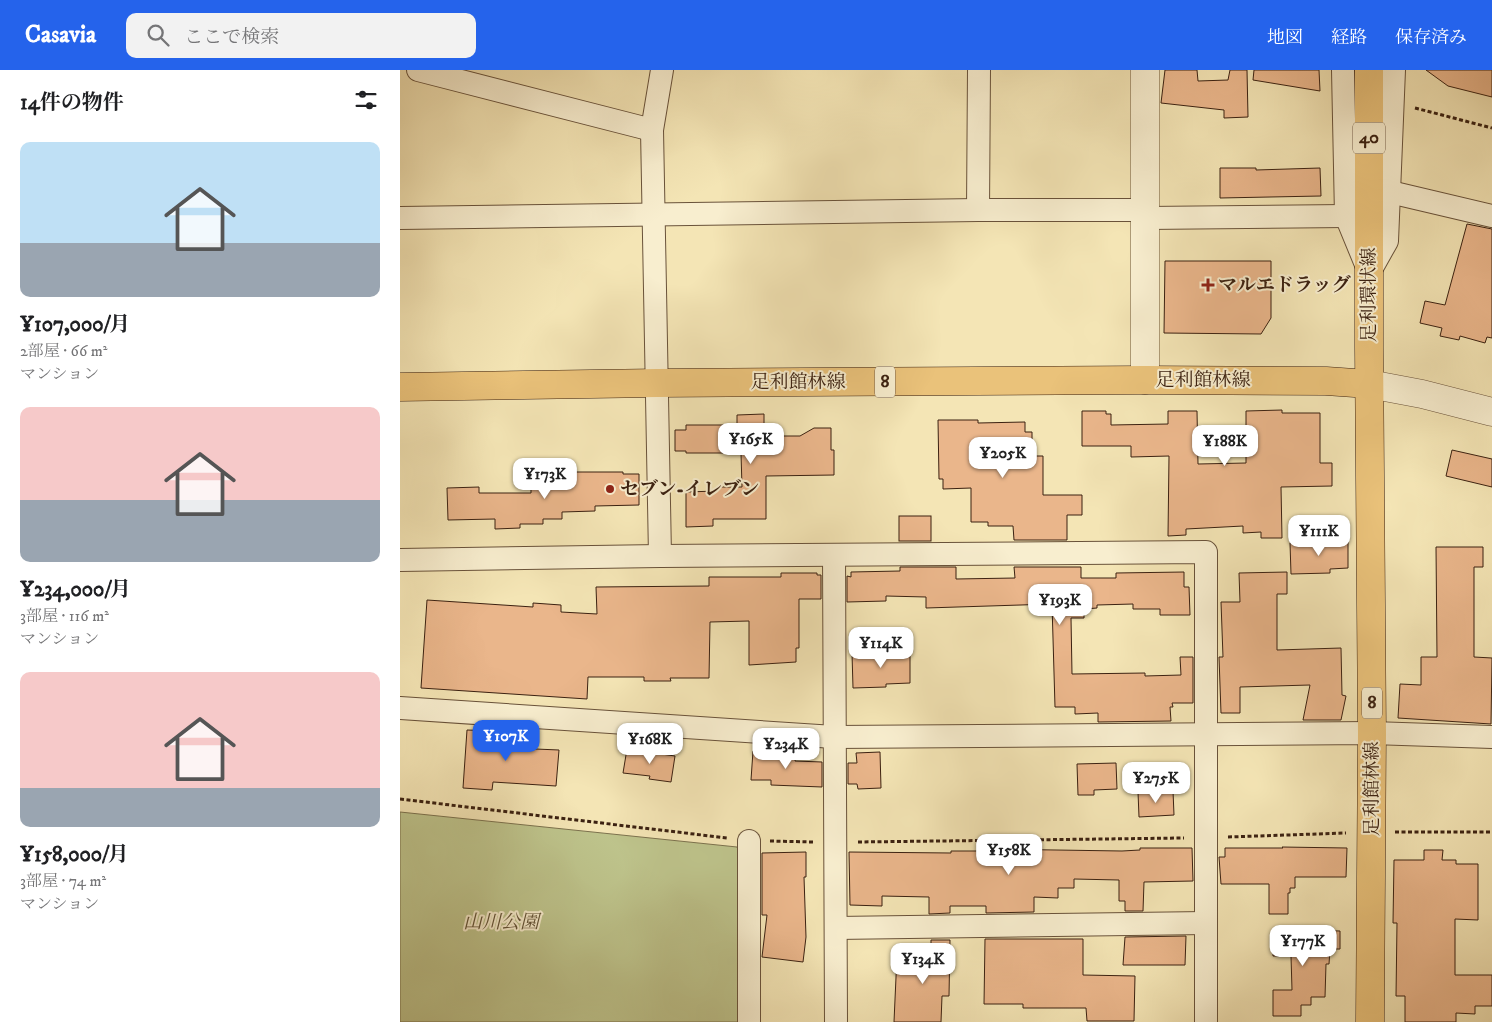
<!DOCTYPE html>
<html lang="ja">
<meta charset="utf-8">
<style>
body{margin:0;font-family:"IM FELL DW Pica","Noto Serif JP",serif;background:#f2f2f2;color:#202124;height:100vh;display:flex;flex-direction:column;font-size:19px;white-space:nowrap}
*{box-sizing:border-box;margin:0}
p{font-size:16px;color:#757577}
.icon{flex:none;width:28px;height:28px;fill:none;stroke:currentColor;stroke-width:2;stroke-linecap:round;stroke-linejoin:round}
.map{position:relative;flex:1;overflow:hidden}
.details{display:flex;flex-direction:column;background:#fff;width:400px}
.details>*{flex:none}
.price{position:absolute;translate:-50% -42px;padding:0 11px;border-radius:10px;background:#fff;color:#222;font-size:16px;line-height:32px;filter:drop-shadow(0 1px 2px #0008)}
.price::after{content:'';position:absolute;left:50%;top:30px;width:15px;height:11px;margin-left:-8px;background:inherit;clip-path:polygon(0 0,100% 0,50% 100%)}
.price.on{background:#2563eb;color:#fff}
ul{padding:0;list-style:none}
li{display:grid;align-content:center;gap:10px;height:265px;padding:0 20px}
li span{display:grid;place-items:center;height:155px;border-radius:10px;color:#555}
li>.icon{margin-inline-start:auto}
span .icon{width:90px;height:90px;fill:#fffc;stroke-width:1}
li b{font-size:21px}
h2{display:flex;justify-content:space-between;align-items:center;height:60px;padding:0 20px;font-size:21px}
header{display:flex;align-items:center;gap:30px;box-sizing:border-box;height:70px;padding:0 25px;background:#2563eb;color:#fff}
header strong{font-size:24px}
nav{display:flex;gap:28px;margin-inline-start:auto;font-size:18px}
.search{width:350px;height:45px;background:#f2f2f2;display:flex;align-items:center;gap:12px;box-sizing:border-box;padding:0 18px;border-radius:10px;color:#757577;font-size:19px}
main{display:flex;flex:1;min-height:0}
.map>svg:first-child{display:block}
.green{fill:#bec48c;stroke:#7c724e}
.building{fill:#eab68b;stroke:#3b2111}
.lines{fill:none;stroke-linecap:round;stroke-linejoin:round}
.minor-casing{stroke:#69523a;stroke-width:24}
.tertiary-casing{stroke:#69523a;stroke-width:29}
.primary-casing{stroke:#3b2111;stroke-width:29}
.path{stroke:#3b2111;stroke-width:3;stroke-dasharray:4 2.5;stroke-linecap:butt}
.minor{stroke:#f8eecf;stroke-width:22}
.tertiary{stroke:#f8eecf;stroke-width:28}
.primary{stroke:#eac27a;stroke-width:28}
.poi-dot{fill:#8f2418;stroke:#f8eecf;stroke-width:2}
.labels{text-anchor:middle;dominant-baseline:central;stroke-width:4;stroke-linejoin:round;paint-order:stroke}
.shield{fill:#f8eecf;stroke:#745e4a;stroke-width:1}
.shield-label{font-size:18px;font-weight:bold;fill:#3b2111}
.poi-label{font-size:19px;font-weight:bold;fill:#3b2111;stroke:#f8eecf;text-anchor:start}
.street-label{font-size:19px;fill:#3b2111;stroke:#f8eecf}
.park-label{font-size:19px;font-style:italic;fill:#625236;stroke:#f8eecf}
</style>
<header>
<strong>Casavia</strong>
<div class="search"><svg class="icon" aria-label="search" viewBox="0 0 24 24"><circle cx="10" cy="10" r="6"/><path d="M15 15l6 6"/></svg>ここで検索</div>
<nav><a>地図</a><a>経路</a><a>保存済み</a></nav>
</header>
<main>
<section class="details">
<h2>14件の物件<svg class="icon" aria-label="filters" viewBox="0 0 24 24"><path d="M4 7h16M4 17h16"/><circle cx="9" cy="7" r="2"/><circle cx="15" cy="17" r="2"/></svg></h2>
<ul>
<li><span style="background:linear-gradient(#bfe0f5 65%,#9aa5b1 0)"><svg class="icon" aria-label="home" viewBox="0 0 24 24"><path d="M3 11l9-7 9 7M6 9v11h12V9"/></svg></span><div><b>¥107,000/月</b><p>2部屋 · 66 m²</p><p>マンション</p></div></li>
<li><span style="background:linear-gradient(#f6c9c9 60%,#9aa5b1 0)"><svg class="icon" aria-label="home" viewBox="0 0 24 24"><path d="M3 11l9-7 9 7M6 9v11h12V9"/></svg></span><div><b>¥234,000/月</b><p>3部屋 · 116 m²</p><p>マンション</p></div></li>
<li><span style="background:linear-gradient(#f6c9c9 75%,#9aa5b1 0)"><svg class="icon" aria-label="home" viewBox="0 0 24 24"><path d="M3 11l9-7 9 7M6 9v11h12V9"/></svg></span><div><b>¥158,000/月</b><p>3部屋 · 74 m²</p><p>マンション</p></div></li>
</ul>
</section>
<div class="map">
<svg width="1092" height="952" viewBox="0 0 1092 952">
<rect width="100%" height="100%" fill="#f4e5b5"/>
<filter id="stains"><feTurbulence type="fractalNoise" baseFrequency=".004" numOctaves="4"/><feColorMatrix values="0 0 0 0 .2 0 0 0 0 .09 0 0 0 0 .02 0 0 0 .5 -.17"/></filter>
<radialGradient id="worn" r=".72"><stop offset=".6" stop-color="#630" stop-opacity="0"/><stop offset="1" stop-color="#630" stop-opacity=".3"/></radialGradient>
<polygon class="green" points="0,742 337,777 340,783 340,952 0,952"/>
<g class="building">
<polygon points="765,0 797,0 798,11 828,10 830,0 847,0 848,47 824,48 824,40 761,33"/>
<polygon points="854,0 919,0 920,21 853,10"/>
<polygon points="1026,0 1092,0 1092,27 1048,16"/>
<polygon points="820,98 856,98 856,100 920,98 921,126 820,128"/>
<polygon points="1067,154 1092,159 1092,268 1087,267 1085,273 1060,266 1059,270 1040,266 1042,258 1020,253 1025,231 1045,235"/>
<polygon points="765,191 871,191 871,248 861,264 764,263"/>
<polygon points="882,340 882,343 920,343 920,393 932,393 932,416 881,417 882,468 861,468 861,462 843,463 843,456 786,459 786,465 768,466 769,386 731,387 731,376 682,376 682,341 706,341 706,344 711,344 711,355 768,354 768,341 797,341 798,394 846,393 846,341"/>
<polygon points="364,344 364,366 400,366 414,358 431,358 431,380 434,380 434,405 366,406 366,449 313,449 313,456 286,457 286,422 317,421 317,417 342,417 341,383 286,383 286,381 275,381 275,360 286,360 286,355 337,355 337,345"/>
<polygon points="538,350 578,350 578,353 625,352 625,362 632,362 632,386 643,386 643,425 682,425 682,445 667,445 667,470 614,470 613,456 588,456 588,452 571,452 571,418 543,419 543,409 539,409"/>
<polygon points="1052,380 1092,389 1092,417 1046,406"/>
<polygon points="172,402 223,402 223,404 239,404 239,435 195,436 195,441 162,442 162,449 143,449 143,454 120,454 120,458 95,459 95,449 48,450 47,418 79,417 79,423 131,423 131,418 172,418"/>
<rect x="499" y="446" width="32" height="25"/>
<polygon points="930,468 948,468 948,498 930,499 930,503 891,504 890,473 930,473"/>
<polygon points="1036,477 1083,477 1083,497 1074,497 1074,587 1092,588 1091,654 998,648 1000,614 1021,615 1021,587 1037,587"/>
<polygon points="500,497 556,497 556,509 615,508 614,497 681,497 681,508 716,508 716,503 784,502 784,517 789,517 790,545 760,545 760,539 733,539 733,534 697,535 697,538 684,539 684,548 671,548 672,604 745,603 745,606 781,605 780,587 793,587 793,633 772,633 773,637 770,637 771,651 698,652 698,643 675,644 675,637 655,637 652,534 526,538 526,527 486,526 486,531 447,532 447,506 451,507 451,502 500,501"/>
<polygon points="887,502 887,524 877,524 877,580 941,578 942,625 946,626 941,650 903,650 910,615 840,617 840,643 821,643 819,587 823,587 821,532 840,532 839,503"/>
<polygon points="381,503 417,503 417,505 421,505 421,529 399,529 399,578 396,578 396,592 349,595 349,551 310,552 309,608 270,608 271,611 244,611 244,607 188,607 187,629 21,618 27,530 133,537 133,533 161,535 161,542 197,544 196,517 309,516 309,507 381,507"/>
<polygon points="510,581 510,613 486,614 486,617 453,618 452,583"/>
<polygon points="94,659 113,660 112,678 159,680 156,716 93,712 92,720 63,718 67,660 94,661"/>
<polygon points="227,679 275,686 271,712 249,709 250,706 223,703"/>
<polygon points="353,681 396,682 395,691 422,692 422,717 371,715 371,710 351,710"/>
<polygon points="480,682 481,718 458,719 457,714 448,714 448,693 457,693 456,683"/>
<polygon points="716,693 717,719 694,720 694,725 678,725 677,694"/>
<polygon points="773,721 774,745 739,747 738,722"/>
<polygon points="882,777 947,778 946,807 895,807 895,818 890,818 890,823 888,823 888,844 869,844 869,814 821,814 819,787 825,787 825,778 883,778"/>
<polygon points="740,778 792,778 793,811 744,812 743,841 725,841 725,831 719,831 719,810 674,809 674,818 658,818 658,828 634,827 634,842 586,843 586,836 550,836 550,843 529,844 529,827 482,826 482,836 450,835 449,782 551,783 551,781 588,781 588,779 722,781 740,780"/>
<polygon points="1024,780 1043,780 1042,790 1056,790 1056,794 1078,794 1078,850 1055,849 1055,905 1092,905 1092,936 1075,936 1075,944 1056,943 1056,952 1005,952 1005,926 996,926 997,853 993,853 994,790 1024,790"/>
<polygon points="406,782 406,807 404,807 406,867 403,892 362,887 367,845 362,845 362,783"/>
<polygon points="873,859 940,861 940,879 930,879 929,894 926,894 925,927 911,927 911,935 901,935 901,946 873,946 873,920 892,920 891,886 873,886"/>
<polygon points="786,866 785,895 723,895 725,867"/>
<polygon points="585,869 683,869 683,905 735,906 734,951 687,951 686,938 623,938 623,934 584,934"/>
<polygon points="531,870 550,870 549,926 542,926 541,952 494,952 497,885 531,886"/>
</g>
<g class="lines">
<defs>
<g id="minor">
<polyline points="18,0 252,60"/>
<polyline points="943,0 946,146 967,197"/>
<polyline points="990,122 1092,146"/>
<polyline points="578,140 579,0"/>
<polyline points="0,148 578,140 746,140"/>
<polyline points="746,148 946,146"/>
<polyline points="969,203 987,171 994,0"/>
<polyline points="434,485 436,952"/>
<polyline points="260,486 252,60 262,0"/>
<polyline points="0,490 260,486 806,482 806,952"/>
<polyline points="0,638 434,667 972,663 1092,667"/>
<polyline points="349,771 349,952"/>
<polyline points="436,858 806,853"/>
</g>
<g id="tertiary">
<polyline points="745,0 745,310"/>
<polyline points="969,314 1022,324 1092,342"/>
</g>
<g id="primary">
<polyline points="969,0 969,277 972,663 970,952"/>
<polyline points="0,317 257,313 745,310 926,311 969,314"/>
</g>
</defs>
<use href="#minor" class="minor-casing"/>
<use href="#tertiary" class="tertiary-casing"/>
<use href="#primary" class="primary-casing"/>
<g class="path">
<polyline points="1015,38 1092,58"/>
<polyline points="0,729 327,768"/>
<polyline points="995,762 1092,762"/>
<polyline points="828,767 946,763"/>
<polyline points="370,771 414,772"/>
<polyline points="458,772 784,768"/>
</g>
<use href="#minor" class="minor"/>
<use href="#tertiary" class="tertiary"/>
<use href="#primary" class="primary"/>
</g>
<g class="poi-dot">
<path d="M805.5 207.5h5v5h5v5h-5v5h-5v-5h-5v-5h5z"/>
<circle cx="210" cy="419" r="5"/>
</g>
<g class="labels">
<g class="shield">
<rect x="953" y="52.5" width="32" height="31" rx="4"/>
<rect x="475" y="296.5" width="20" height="31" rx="4"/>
<rect x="962" y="617.5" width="20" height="31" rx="4"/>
</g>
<g class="shield-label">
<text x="969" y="68">40</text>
<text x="485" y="312">8</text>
<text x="972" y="633">8</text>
</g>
<g class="poi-label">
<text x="818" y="215">マルエドラッグ</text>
<text x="220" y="419">セブン-イレブン</text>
</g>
<g class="street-label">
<text transform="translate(969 225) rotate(-90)">足利環状線</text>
<text x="803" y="310">足利館林線</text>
<text x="398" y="312">足利館林線</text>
<text transform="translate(972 719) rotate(-90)">足利館林線</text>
</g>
<g class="park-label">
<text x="101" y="852">山川公園</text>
</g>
</g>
<rect width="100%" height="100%" filter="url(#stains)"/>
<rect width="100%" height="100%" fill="url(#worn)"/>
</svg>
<b class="price" style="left:351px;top:395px">¥165K</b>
<b class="price" style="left:825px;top:397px">¥188K</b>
<b class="price" style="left:603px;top:409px">¥205K</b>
<b class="price" style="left:145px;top:430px">¥173K</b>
<b class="price" style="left:919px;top:487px">¥111K</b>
<b class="price" style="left:660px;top:556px">¥193K</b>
<b class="price" style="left:481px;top:599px">¥114K</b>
<b class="price on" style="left:106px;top:692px">¥107K</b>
<b class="price" style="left:250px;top:695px">¥168K</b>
<b class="price" style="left:386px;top:700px">¥234K</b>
<b class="price" style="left:756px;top:734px">¥275K</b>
<b class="price" style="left:609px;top:806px">¥158K</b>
<b class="price" style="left:903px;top:897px">¥177K</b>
<b class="price" style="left:523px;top:915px">¥134K</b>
</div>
</main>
